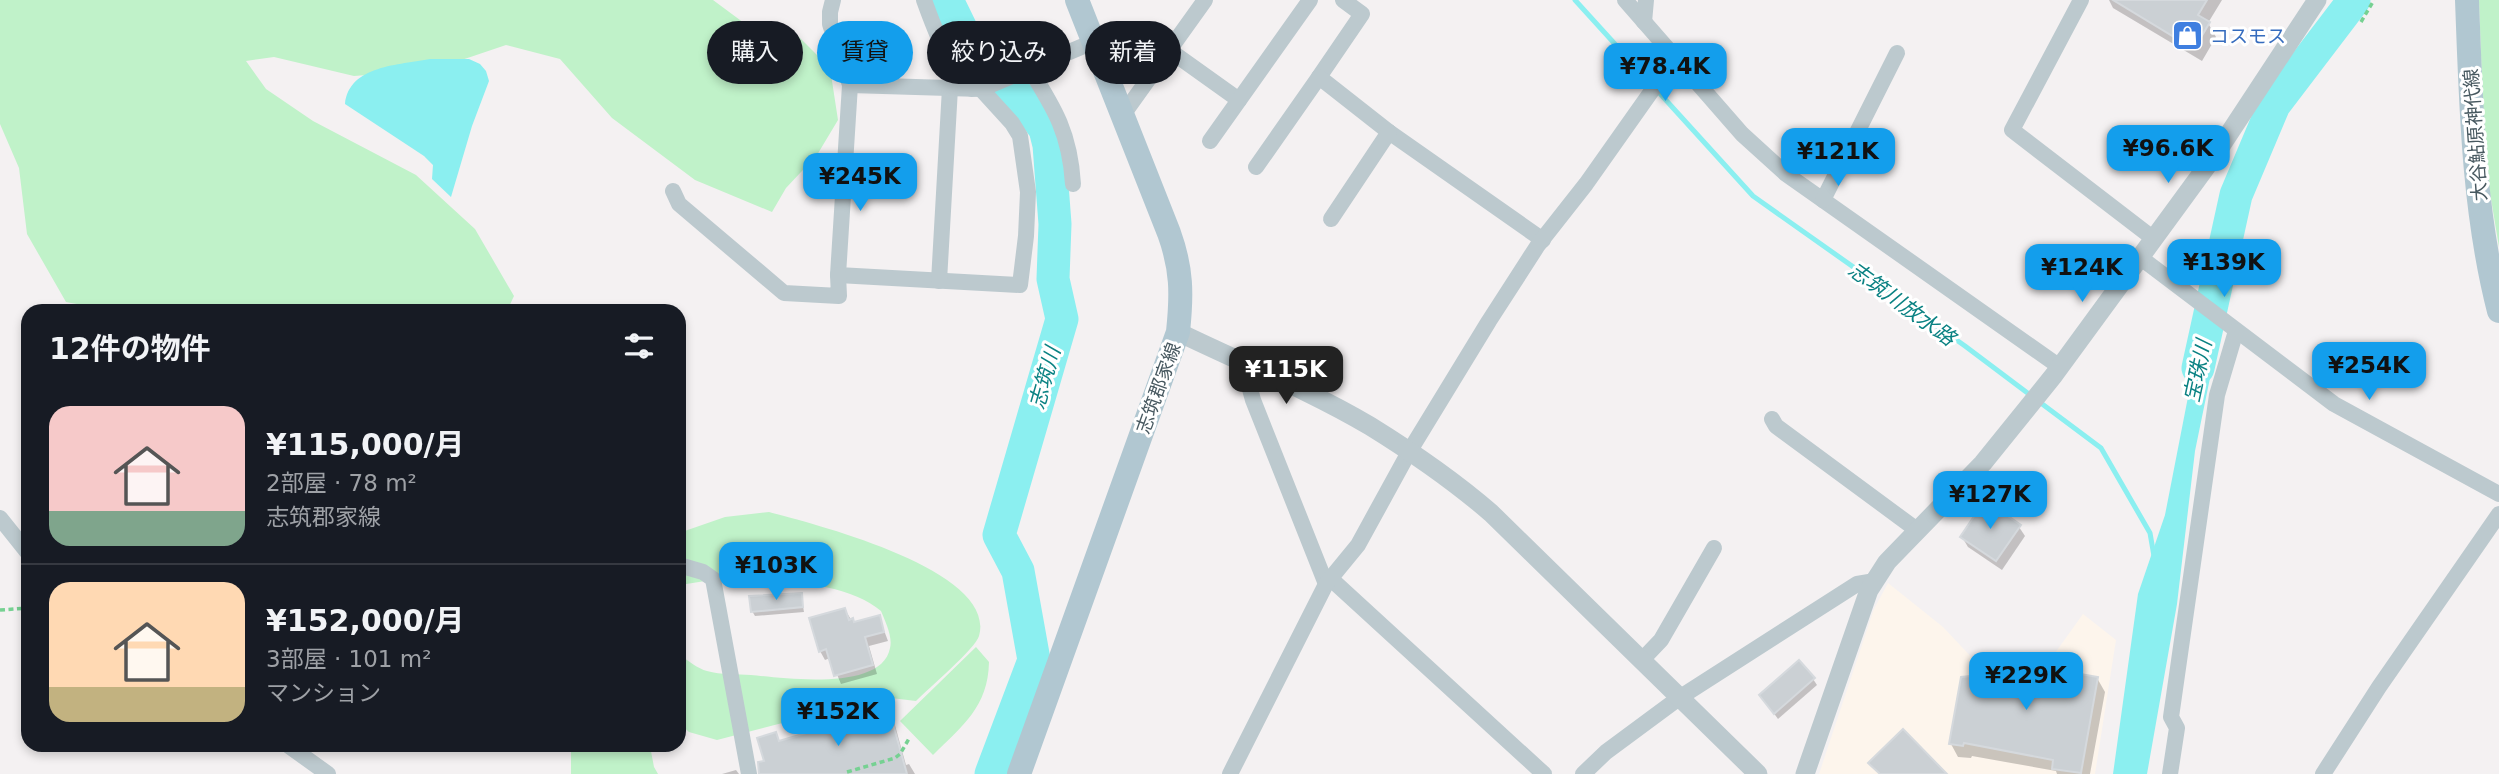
<!DOCTYPE html>
<html lang="ja">
<meta charset="utf-8">
<style>
body{margin:0;font-family:"DejaVu Sans","Noto Sans JP",sans-serif;background:#20242c;color:#f1f3f6;height:100vh;display:flex;flex-direction:column;font-size:26px;white-space:nowrap}
*{box-sizing:border-box;margin:0}
p{font-size:23px;color:#9ea1a6}
.icon{flex:none;width:38px;height:38px;fill:none;stroke:currentColor;stroke-width:2;stroke-linecap:round;stroke-linejoin:round}
.map{position:relative;flex:1;overflow:hidden}
.panel{position:absolute;left:21px;top:304px;width:665px;height:448px;display:flex;flex-direction:column;background:#171b24;border-radius:21px;box-shadow:0 4px 10px #0003}
.panel>*{flex:none}
.guide{position:absolute;left:707px;top:21px;width:665px;height:63px;display:flex;gap:14px}
.price{position:absolute;translate:-50% -60px;padding:0 16px;border-radius:14px;background:#139eec;color:#111;font-size:23px;line-height:46px;filter:drop-shadow(0 2px 4px #0008)}
.price::after{content:'';position:absolute;left:50%;top:42px;width:21px;height:16px;margin-left:-10px;background:inherit;clip-path:polygon(0 0,100% 0,50% 100%)}
.price.current{background:#222;color:#fff}
ul{padding:0;list-style:none}
li{display:flex;align-items:center;gap:21px;height:175px;padding:0 28px}
li+li{border-top:2px solid #363941}
li span{display:grid;place-items:center;flex:none;width:196px;height:140px;border-radius:21px;color:#555}
li>.icon{margin-inline-start:auto}
span .icon{width:84px;height:84px;fill:#fffc;stroke-width:1}
li b{font-size:30px}
h2{display:flex;justify-content:space-between;align-items:center;height:84px;padding:0 28px;font-size:30px}
.pill{padding:0 24px;border-radius:32px;background:#171b24;box-shadow:0 4px 10px #0003;font-size:24px;line-height:63px}
.pill.current{background:#139eec;color:#111}
.map>svg:first-child{display:block}
.commercial{fill:#fdf5ec}
.green{fill:#c0f2c9}
.water{fill:#8beff0}
.shadow{fill:#0003}
.lines{fill:none;stroke-linecap:round;stroke-linejoin:round}
.stream{stroke:#8beff0;stroke-width:5}
.river{stroke:#8beff0;stroke-width:33}
.building{fill:#cbd0d4;stroke:#d5d9dd;stroke-width:2}
.path{stroke:#76d192;stroke-width:3.5;stroke-dasharray:5 3.5;stroke-linecap:butt}
.minor{stroke:#bcc9ce;stroke-width:16}
.tertiary{stroke:#bcc9ce;stroke-width:19}
.primary{stroke:#b1c7d1;stroke-width:24}
.labels{text-anchor:middle;dominant-baseline:central;stroke-width:6;stroke-linejoin:round;paint-order:stroke}
.shop-label{font-size:19px;fill:#366cbe;stroke:#fff;text-anchor:start}
.street-label{font-size:19px;fill:#485960;stroke:#fff}
.water-label{font-size:21px;font-style:italic;fill:#0a8283;stroke:#fff}
</style>
<div class="map">
<svg width="2499" height="774" viewBox="0 0 2499 774">
<rect width="100%" height="100%" fill="#f4f1f2"/>
<polygon class="commercial" points="1888,583 1943,627 1977,663 1995,659 2045,667 2083,614 2116,640 2095,774 1819,774 1874,609"/>
<g class="green">
<path d="M0 0H713L744 23 797 35 830 68 838 120 817 155 786 188 772 212 695 180 612 118 560 59 506 45 432 70 354 76 274 57 246 61 266 89 313 121 416 175 475 229 514 296 507 311 188 312 182 306C157 321 95 307 66 302L27 234 19 168 0 124Z"/>
<polygon points="2479,0 2499,0 2499,247 2485,163"/>
<path d="M769 512C814 524 998 570 979 636 976 648 928 689 916 701L883 697 717 740 689 732 679 723V655C688 660 698 669 707 671 721 675 737 674 751 675 783 678 882 692 890 648 893 637 885 621 881 611 847 582 771 578 728 579 712 579 695 583 679 585V533L725 517Z"/>
<path d="M976 647 989 662C988 707 963 725 933 755L900 721Z"/>
<polygon points="565,746 650,746 654,767 658,774 571,774 571,750"/>
</g>
<g class="water">
<path d="M430 59H469L480 64 486 71 489 81 472 126 451 197 432 179 433 165 424 156 345 104C349 65 400 65 430 59Z"/>
<polygon points="2203,320 2219,334 2195,451 2177,604 2147,774 2113,774 2138,594 2165,515"/>
</g>
<g class="shadow">
<polygon points="2109,0 2222,0 2208,23 2216,37 2202,61 2113,8"/>
<polygon points="2019,527 2025,536 2002,570 1968,547 1962,537"/>
<polygon points="801,595 804,612 755,616 752,611"/>
<polygon points="845,610 854,624 879,617 888,641 869,646 877,674 841,684 830,658 825,660 820,651"/>
<polygon points="2097,678 2105,692 2090,774 2057,774 2056,771 1972,756 1971,758 1958,757 1951,744"/>
<polygon points="1813,679 1817,685 1778,719 1765,701"/>
<polygon points="888,708 893,718 906,765 909,764 915,774 761,774 775,734 780,742"/>
<polygon points="736,770 739,774 722,774"/>
</g>
<g class="lines">
<polyline class="stream" points="1575,0 1753,196 1965,346 2101,448 2150,533 2154,556"/>
<g class="river">
<polyline points="947,0 966,39 1031,110 1045,129 1049,145 1055,224 1053,279 1062,319 999,535 1018,571 1034,660 991,774"/>
<polyline points="2198,368 2236,195 2274,105 2354,0"/>
</g>
</g>
<g class="building">
<polygon points="2113,0 2207,0 2198,15 2210,22 2194,49"/>
<polygon points="1985,500 2021,525 1996,561 1960,537"/>
<polygon points="802,593 803,607 751,612 749,596"/>
<polygon points="845,608 849,620 853,618 854,622 880,615 884,632 865,637 873,665 834,676 826,649 819,652 809,618"/>
<polygon points="1995,659 2098,677 2081,773 2052,769 2053,760 1964,743 1963,746 1949,744 1961,677 1971,676 1971,669 1979,663"/>
<polygon points="1799,660 1815,678 1774,714 1759,695"/>
<polygon points="888,706 907,774 759,774 758,762 764,761 757,738 776,732 779,741 833,725 831,719"/>
<polygon points="1903,729 1947,774 1880,774 1868,763"/>
</g>
<g class="lines">
<g class="path">
<polyline points="2361,22 2374,0"/>
<polyline points="0,610 28,608"/>
<polyline points="847,772 895,758 900,754 910,737"/>
</g>
<g class="minor">
<polyline points="833,0 830,12 830,24 850,85 838,275 1020,285 1026,236 1028,192 1020,136 1012,123 981,89"/>
<path d="M924 0C937 36 946 60 972 89"/>
<polyline points="1625,0 1742,134 1786,174 2060,367"/>
<polyline points="2081,0 2012,130 2154,239"/>
<polyline points="1644,22 1646,0"/>
<polyline points="1169,50 1239,100"/>
<path d="M1029 68C1055 109 1070 134 1073 184"/>
<polyline points="1319,77 1362,14 1343,0"/>
<polyline points="850,85 981,89 1093,42"/>
<polyline points="1122,116 1205,0"/>
<polyline points="1210,141 1310,0"/>
<polyline points="1256,167 1319,77 1389,132 1543,240"/>
<polyline points="673,191 679,204 784,293 839,296 838,275"/>
<polyline points="1823,200 1897,53"/>
<polyline points="1331,219 1389,132"/>
<polyline points="2141,258 2334,404 2499,494"/>
<polyline points="939,281 950,88"/>
<polyline points="1243,364 1253,400 1326,584"/>
<polyline points="1772,419 1776,426 1917,530"/>
<polyline points="0,518 28,553"/>
<polyline points="679,565 703,572 713,579 749,774"/>
<polyline points="1331,579 1544,774"/>
<polyline points="1641,661 1661,640 1714,548"/>
<polyline points="289,746 328,774"/>
<polyline points="1230,774 1326,584 1358,545 1409,452 1489,321 1538,245 1586,184 1675,58"/>
<polyline points="1583,774 1606,752 1679,698 1857,584 1875,581"/>
<polyline points="2170,774 2177,728 2171,717 2217,395 2236,331"/>
<polyline points="2323,774 2379,687 2499,514"/>
</g>
<g class="tertiary">
<path d="M1178 332C1242 363 1309 390 1370 426 1412 452 1454 481 1491 513L1758 774"/>
<polyline points="1805,774 1869,590 1887,562 1983,463 2054,375 2215,155 2317,0"/>
</g>
<g class="primary">
<path d="M2467 0C2471 104 2473 210 2499 311"/>
<path d="M1019 774 1178 332C1182 294 1182 269 1169 233L1077 0"/>
</g>
</g>
<defs>
<symbol id="shop-square" viewBox="-11 -11 22 22"><rect x="-9" y="-9" width="18" height="18" rx="4" fill="#3f7fe0" stroke="#fff"/><path d="M-5-2.5h2.3a2.7 3.5 0 0 1 5.4 0H5L5.5 6h-11ZM-1.5-2.5h3a1.5 2.3 0 0 0-3 0Z" fill="#fff"/></symbol>
</defs>
<g fill-rule="evenodd">
<use href="#shop-square" x="2170" y="18" width="35" height="35"/>
</g>
<g class="labels">
<g class="shop-label">
<text x="2210" y="36">コスモス</text>
</g>
<g class="street-label">
<text transform="translate(2475 135) rotate(-94)">大谷鮎原神代線</text>
<text transform="translate(1158 388) rotate(-70)">志筑郡家線</text>
</g>
<g class="water-label">
<text transform="translate(1902 304) rotate(36)">志筑川放水路</text>
<text transform="translate(2198 371) rotate(-78)">宝珠川</text>
<text transform="translate(1045 378) rotate(-74)">志筑川</text>
</g>
</g>
</svg>
<b class="price" style="left:1665px;top:103px">¥78.4K</b>
<b class="price" style="left:2168px;top:185px">¥96.6K</b>
<b class="price" style="left:1838px;top:188px">¥121K</b>
<b class="price" style="left:860px;top:213px">¥245K</b>
<b class="price" style="left:2224px;top:299px">¥139K</b>
<b class="price" style="left:2082px;top:304px">¥124K</b>
<b class="price" style="left:2369px;top:402px">¥254K</b>
<b class="price current" style="left:1286px;top:406px">¥115K</b>
<b class="price" style="left:1990px;top:531px">¥127K</b>
<b class="price" style="left:776px;top:602px">¥103K</b>
<b class="price" style="left:2026px;top:712px">¥229K</b>
<b class="price" style="left:838px;top:748px">¥152K</b>
<div class="guide">
<a class="pill">購入</a>
<a class="pill current">賃貸</a>
<a class="pill">絞り込み</a>
<a class="pill">新着</a>
</div>
<section class="panel">
<h2>12件の物件<svg class="icon" aria-label="filters" viewBox="0 0 24 24"><path d="M4 7h16M4 17h16"/><circle cx="9" cy="7" r="2"/><circle cx="15" cy="17" r="2"/></svg></h2>
<ul>
<li><span style="background:linear-gradient(#f6c9c9 75%,#7fa58c 0)"><svg class="icon" aria-label="home" viewBox="0 0 24 24"><path d="M3 11l9-7 9 7M6 9v11h12V9"/></svg></span><div><b>¥115,000/月</b><p>2部屋 · 78 m²</p><p>志筑郡家線</p></div></li>
<li><span style="background:linear-gradient(#ffd9b3 75%,#c2b280 0)"><svg class="icon" aria-label="home" viewBox="0 0 24 24"><path d="M3 11l9-7 9 7M6 9v11h12V9"/></svg></span><div><b>¥152,000/月</b><p>3部屋 · 101 m²</p><p>マンション</p></div></li>
</ul>
</section>
</div>
